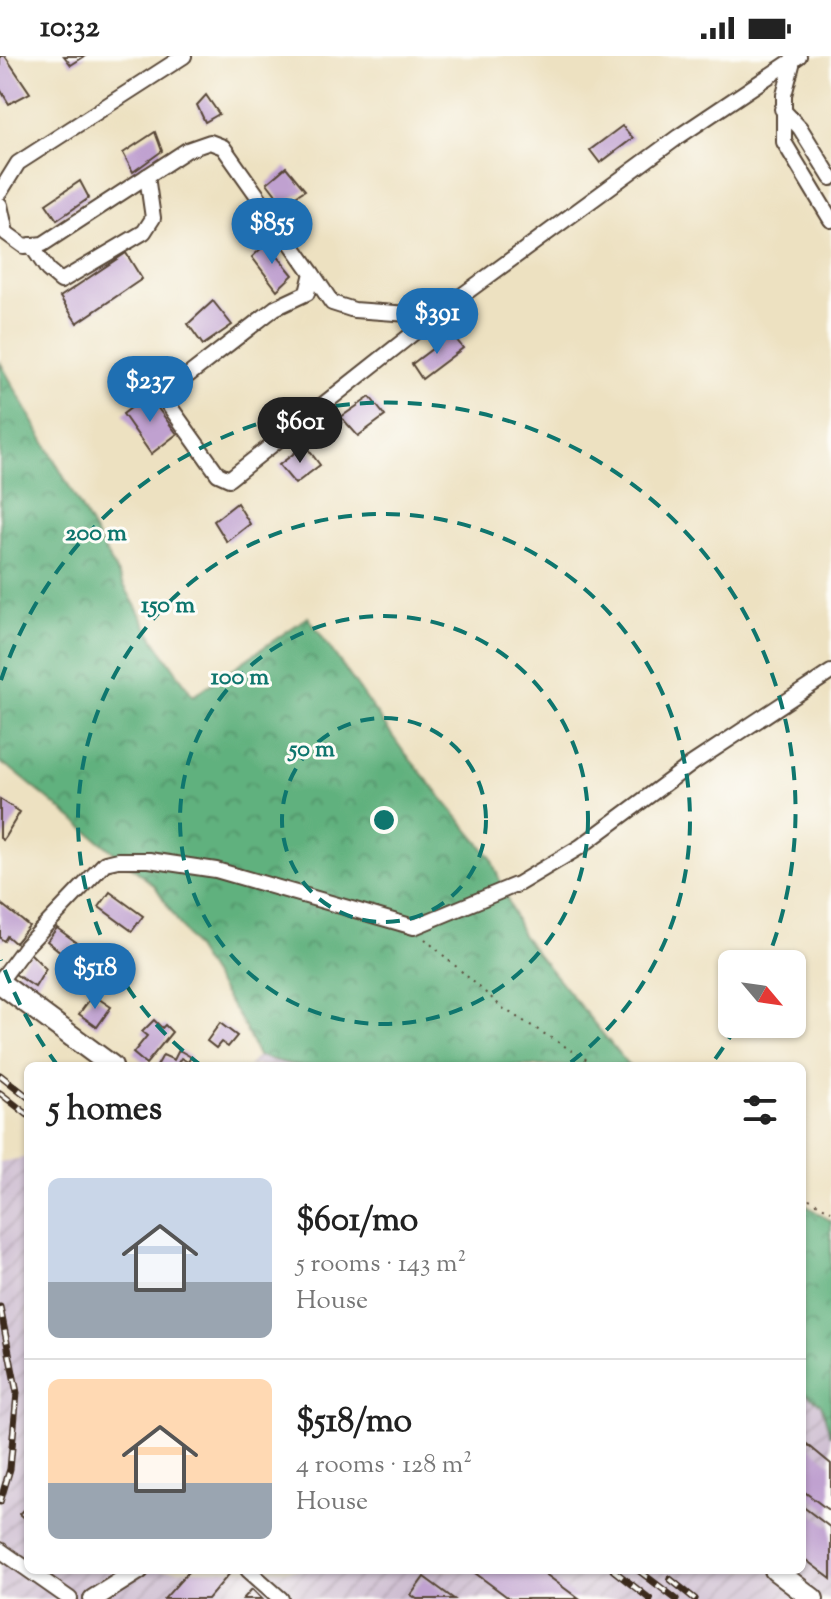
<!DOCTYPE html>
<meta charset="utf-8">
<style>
body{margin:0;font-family:"Sorts Mill Goudy",serif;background:#f6f6f6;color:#222;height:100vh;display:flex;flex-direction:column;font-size:30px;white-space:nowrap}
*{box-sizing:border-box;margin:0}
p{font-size:26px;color:#767676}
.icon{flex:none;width:44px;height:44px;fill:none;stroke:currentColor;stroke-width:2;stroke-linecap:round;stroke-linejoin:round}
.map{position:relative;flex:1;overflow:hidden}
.details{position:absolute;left:24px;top:1006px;width:782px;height:512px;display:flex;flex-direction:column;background:#fff;border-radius:12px;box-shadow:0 2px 6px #0004}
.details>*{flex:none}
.needle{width:52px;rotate:119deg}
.controls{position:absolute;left:718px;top:894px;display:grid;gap:16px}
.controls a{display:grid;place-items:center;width:88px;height:88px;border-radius:12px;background:#fff;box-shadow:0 2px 6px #0004;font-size:40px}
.price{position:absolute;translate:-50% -68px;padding:0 18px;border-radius:28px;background:#1f6fb2;color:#fff;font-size:26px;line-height:52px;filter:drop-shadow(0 2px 4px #0008)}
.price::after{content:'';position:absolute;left:50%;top:48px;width:24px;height:18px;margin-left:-12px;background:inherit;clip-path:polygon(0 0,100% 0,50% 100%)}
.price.on{background:#222;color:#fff}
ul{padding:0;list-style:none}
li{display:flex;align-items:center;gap:24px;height:200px;padding:0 24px}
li+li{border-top:2px solid #e0e0e0}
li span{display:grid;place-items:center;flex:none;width:224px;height:160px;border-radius:12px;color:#555}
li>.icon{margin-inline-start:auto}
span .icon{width:96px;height:96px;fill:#fffc;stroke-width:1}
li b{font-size:34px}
h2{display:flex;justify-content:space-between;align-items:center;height:96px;padding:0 24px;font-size:34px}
.status{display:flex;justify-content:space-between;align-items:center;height:56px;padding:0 40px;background:#fff;direction:ltr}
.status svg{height:22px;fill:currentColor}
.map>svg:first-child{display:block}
.industrial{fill:url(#industrial-furrows)}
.forest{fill:url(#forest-crowns);stroke:#4e6e4e;stroke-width:2}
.building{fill:#c0a1d0}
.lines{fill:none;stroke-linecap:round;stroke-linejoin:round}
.minor-casing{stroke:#564536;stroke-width:18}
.major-casing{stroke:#564536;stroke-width:22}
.highway-casing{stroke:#564536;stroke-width:24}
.path{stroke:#564536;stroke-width:2;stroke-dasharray:2 6;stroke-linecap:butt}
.minor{stroke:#fff;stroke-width:14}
.major{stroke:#fff;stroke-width:18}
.highway{stroke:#fff;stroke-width:20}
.rail-casing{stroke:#3b2a1e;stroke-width:7}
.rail{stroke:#fdfcf7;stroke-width:4;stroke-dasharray:12;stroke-linecap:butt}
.ring{fill:none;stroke:#0f766e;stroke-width:4;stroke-dasharray:14 10}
.centre{fill:#0f766e;stroke:#fdfcf7;stroke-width:4}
.ring-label{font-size:24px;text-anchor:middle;font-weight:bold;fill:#0f766e;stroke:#fdfcf7;stroke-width:6;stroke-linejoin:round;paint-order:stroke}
</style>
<div class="status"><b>10:32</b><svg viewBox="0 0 49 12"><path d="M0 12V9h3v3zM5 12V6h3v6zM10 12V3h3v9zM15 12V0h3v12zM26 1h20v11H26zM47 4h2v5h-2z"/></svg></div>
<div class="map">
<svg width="831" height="1543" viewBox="0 0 831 1543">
<defs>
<pattern id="industrial-furrows" width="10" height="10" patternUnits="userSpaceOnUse" patternTransform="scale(2)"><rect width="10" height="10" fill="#cebed1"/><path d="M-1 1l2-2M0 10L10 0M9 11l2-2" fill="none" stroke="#b2a3b3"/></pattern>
<pattern id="forest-crowns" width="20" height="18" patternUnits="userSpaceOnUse" patternTransform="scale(2)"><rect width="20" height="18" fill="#60b17e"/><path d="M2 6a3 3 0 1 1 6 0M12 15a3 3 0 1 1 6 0" fill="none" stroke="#509067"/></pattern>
</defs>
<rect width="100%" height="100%" fill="#fdfcf7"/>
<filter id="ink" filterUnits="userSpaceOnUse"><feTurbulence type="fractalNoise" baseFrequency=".0125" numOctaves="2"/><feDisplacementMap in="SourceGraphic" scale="16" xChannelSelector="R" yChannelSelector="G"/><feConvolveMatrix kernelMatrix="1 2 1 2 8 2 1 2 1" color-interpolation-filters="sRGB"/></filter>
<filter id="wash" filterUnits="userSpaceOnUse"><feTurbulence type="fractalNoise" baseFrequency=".006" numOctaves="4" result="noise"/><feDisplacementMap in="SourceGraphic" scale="32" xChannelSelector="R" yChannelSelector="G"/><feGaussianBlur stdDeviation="1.8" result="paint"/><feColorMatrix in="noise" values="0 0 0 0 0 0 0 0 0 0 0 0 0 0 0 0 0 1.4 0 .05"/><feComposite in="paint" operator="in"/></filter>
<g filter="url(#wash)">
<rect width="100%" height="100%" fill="#ede1c1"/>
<g class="industrial">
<polygon points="258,1000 297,1010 248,1010"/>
<polygon points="28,1101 28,1514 802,1514 802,1334 821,1348 831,1380 831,1543 0,1543 0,1106"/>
</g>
<g class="forest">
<polygon points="0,306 155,585 193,640 308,561 403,695 490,800 522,879 629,1010 297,1010 258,1000 242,966 155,830 10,712 0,707"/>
<polygon points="802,1147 831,1165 831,1380 821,1348 802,1334"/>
</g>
<g id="blocks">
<g class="building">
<polygon points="0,0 5,0 30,37 9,48 0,33"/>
<polygon points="64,0 85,0 71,9"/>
<polygon points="206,39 219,58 205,66 197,49"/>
<polygon points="622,70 633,82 600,107 590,94"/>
<polygon points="155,76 162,95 133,116 123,97"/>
<polygon points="286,111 305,134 283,148 267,127"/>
<polygon points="80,125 89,142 57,164 46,148"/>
<polygon points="267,187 293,219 277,234 252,201"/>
<polygon points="126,197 142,223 77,267 60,241"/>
<polygon points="213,245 232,269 203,289 188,268"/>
<polygon points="452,278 463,292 422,323 412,308"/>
<polygon points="138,308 150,327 128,341 118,322"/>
<polygon points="148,339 177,378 151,398 123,358"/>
<polygon points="370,341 385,360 358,380 341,361"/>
<polygon points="305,389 320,409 295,428 279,409"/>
<polygon points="237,447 250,468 227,486 214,465"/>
<polygon points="0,743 20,756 3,784 0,782"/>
<polygon points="110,836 143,860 132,875 99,851"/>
<polygon points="0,847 29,870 15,887 7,880 4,885 0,882"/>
<polygon points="57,872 76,886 66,900 47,885"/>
<polygon points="30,897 46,913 35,931 15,918"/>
<polygon points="93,939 111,951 97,971 79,958"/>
<polygon points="154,964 162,972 165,969 172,976 146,1008 133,997 147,980 142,976"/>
<polygon points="220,967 237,980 228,991 221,986 216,992 207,985"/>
<polygon points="179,994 191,1001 188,1006 181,1002 176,1010 157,1010 163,999 174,1004"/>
<polygon points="802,1384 831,1408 831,1456 802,1434"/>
<polygon points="28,1450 28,1465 20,1458"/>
<polygon points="802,1450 831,1472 831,1523 802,1501"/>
<polygon points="190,1514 228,1514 231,1516 208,1543 164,1543"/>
<polygon points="471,1514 540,1514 579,1543 510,1543"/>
<polygon points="424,1521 454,1543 417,1543 411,1539"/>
<polygon points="252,1533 262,1543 243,1543"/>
</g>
</g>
</g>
<g filter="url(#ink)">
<use href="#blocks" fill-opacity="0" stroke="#564536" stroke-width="2"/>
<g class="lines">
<defs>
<g id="minor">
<polyline points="793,5 784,39 784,86 831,164"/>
<polyline points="782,53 800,72 831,122"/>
<polyline points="0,136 18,107 184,0"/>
<polyline points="0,149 6,177 24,190 43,188 187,94 210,86 223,91 312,217 307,237 275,252 173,331 168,348 218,418 229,423 449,249 678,81 799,0"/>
<polyline points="31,189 48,214 61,225 144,176 153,162 147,120"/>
<polyline points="312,217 332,247 354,254 436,260"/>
<polyline points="0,925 26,890 105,807 118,804 149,804 216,814 414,871 518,828 580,791 693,707 831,616"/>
<polyline points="0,1494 70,1543"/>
<polyline points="248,1514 281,1543"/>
</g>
<polyline id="major" points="93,1543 139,1514"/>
<g id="highway">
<polyline points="0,927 112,1010"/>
<polyline points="775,1514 813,1543"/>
</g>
</defs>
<use href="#minor" class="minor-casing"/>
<use href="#major" class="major-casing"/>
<use href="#highway" class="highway-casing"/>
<g class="path">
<polyline points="425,883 504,953 597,1010"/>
<polyline points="802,1139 831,1155"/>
</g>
<use href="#minor" class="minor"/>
<use href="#major" class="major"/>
<use href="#highway" class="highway"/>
<defs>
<g id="rail">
<polyline points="0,1019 28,1041"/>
<polyline points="0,1037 28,1059"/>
<polyline points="0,1251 17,1337 10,1413 0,1446"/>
<polyline points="613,1514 650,1543"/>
<polyline points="638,1514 676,1543"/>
<polyline points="670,1523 695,1543"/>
</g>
</defs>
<use href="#rail" class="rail-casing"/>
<use href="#rail" class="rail"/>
</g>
</g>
<g class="ring">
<circle cx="384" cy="764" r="102"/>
<circle cx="384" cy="764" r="204"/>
<path d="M202 1010A306 306 0 1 1 566 1010"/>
<path d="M736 971A408 408 0 0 1 710 1010M58 1010A408 408 0 0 1 1 904M1 624A408 408 0 1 1 766 907"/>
</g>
<circle cx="384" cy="764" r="12" class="centre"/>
<g class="ring-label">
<text x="96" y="484">200 m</text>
<text x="168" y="556">150 m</text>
<text x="240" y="628">100 m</text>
<text x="312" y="700">50 m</text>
</g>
</svg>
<div class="controls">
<a><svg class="needle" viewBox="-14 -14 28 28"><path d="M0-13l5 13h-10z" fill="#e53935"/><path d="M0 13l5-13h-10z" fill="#767676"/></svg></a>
</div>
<b class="price" style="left:272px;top:210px">$855</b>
<b class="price" style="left:437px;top:300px">$391</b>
<b class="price" style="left:150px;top:368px">$237</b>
<b class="price on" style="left:300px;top:409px">$601</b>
<b class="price" style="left:95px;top:955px">$518</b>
<section class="details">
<h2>5 homes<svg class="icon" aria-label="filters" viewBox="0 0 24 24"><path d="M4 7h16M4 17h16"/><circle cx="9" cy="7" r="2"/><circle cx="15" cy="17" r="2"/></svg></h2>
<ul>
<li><span style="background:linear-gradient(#c9d6e8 65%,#9aa5b1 0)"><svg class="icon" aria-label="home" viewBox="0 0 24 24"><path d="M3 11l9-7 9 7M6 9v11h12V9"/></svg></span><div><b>$601/mo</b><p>5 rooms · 143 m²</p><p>House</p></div></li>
<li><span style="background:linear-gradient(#ffd9b3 65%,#9aa5b1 0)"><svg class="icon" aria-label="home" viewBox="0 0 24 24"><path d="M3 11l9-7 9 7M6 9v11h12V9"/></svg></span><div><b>$518/mo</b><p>4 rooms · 128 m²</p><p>House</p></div></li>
</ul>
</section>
</div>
